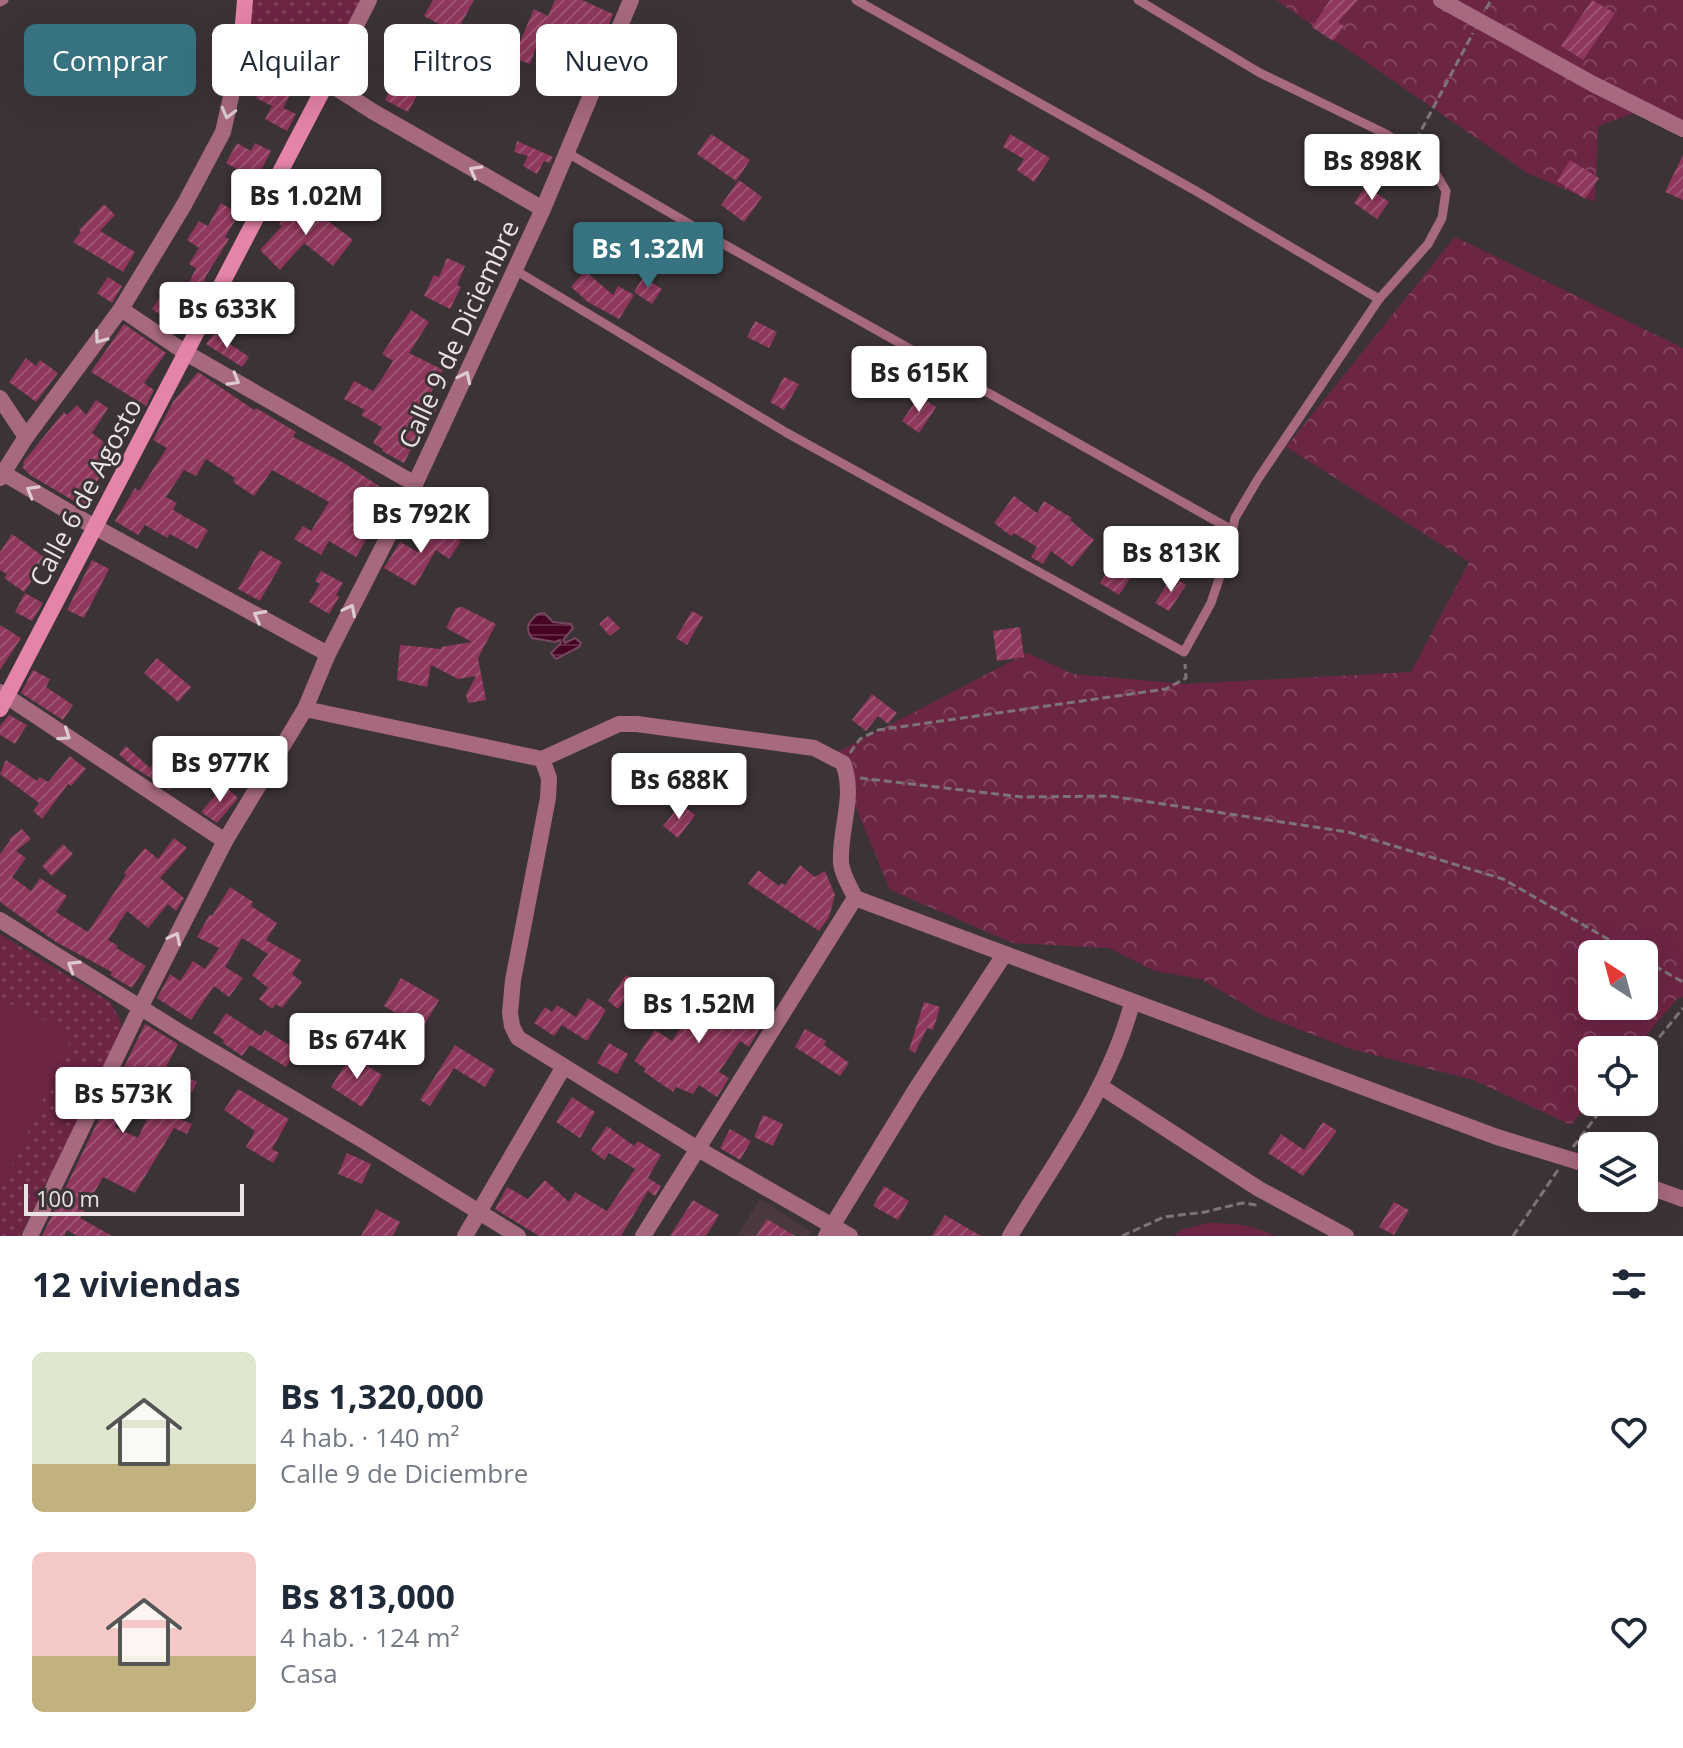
<!DOCTYPE html>
<html lang="es">
<meta charset="utf-8">
<style>
body{margin:0;font-family:"Open Sans",sans-serif;background:#f6f6f7;color:#1f2937;height:100vh;display:flex;flex-direction:column;font-size:30px;white-space:nowrap}
*{box-sizing:border-box;margin:0}
p{font-size:26px;color:#747a83}
.icon{flex:none;width:44px;height:44px;fill:none;stroke:currentColor;stroke-width:2;stroke-linecap:round;stroke-linejoin:round}
.map{position:relative;height:1236px;overflow:hidden}
.sheet{display:flex;flex-direction:column;background:#fff;flex:1}
.sheet>*{flex:none}
.guide{position:absolute;left:24px;top:24px;width:800px;height:72px;display:flex;gap:16px}
.needle{width:52px;rotate:324deg}
.controls{position:absolute;left:1578px;top:940px;display:grid;gap:16px}
.controls a{display:grid;place-items:center;width:80px;height:80px;border-radius:12px;background:#fff;box-shadow:0 8px 32px #0002;font-size:40px}
.scale{position:absolute;left:24px;bottom:20px;width:220px;box-sizing:border-box;padding-left:8px;border:4px solid #eae3e5;border-top:0;font-size:22px;line-height:28px;white-space:nowrap;color:#eae3e5;-webkit-text-stroke:6px #3c3336;paint-order:stroke}
.price{position:absolute;translate:-50% -68px;padding:0 18px;border-radius:8px;background:#fff;color:#222;font-size:26px;line-height:52px;filter:drop-shadow(0 2px 4px #0008)}
.price::after{content:'';position:absolute;left:50%;top:48px;width:24px;height:18px;margin-left:-12px;background:inherit;clip-path:polygon(0 0,100% 0,50% 100%)}
.price.selected{background:#367280;color:#fff}
ul{padding:0;list-style:none}
li{display:flex;align-items:center;gap:24px;height:200px;padding:0 32px}
li span{display:grid;place-items:center;flex:none;width:224px;height:160px;border-radius:12px;color:#555}
li>.icon{margin-inline-start:auto}
span .icon{width:96px;height:96px;fill:#fffc;stroke-width:1}
li b{font-size:34px}
h2{display:flex;justify-content:space-between;align-items:center;height:96px;padding:0 32px;font-size:34px}
.chip{padding:0 28px;border-radius:12px;background:#fff;box-shadow:0 8px 32px #0002;font-size:28px;line-height:72px}
.chip.selected{background:#367280;color:#fff}
.map>svg:first-child{display:block}
.built{fill:#4a393f}
.grass{fill:url(#grass-dots)}
.forest{fill:url(#forest-crowns);fill-rule:evenodd}
.garden{fill:#6d2544}
.water{fill:url(#water-rules);stroke:#77475f;stroke-width:2}
.building{fill:url(#building-hatch)}
.lines{fill:none;stroke-linecap:round;stroke-linejoin:round}
.path{stroke:#7c7476;stroke-width:3;stroke-dasharray:8 4;stroke-linecap:butt}
.service{stroke:#a7697f;stroke-width:9}
.minor{stroke:#a7697f;stroke-width:16}
.tertiary{stroke:#a7697f;stroke-width:16}
.secondary{stroke:#e584a9;stroke-width:16}
.oneway{stroke:#ddcbd1}
.labels{text-anchor:middle;dominant-baseline:central;stroke-width:6;stroke-linejoin:round;paint-order:stroke}
.street-label{font-size:26px;fill:#eae3e5;stroke:#3c3336}
</style>
<div class="map">
<svg width="1683" height="1236" viewBox="0 0 1683 1236">
<defs>
<pattern id="grass-dots" width="8" height="8" patternUnits="userSpaceOnUse" patternTransform="scale(2)"><rect width="8" height="8" fill="#6d2544"/><path d="M2 2h.1M6 6h.1" fill="none" stroke="#82445f" stroke-width="1.8" stroke-linecap="round"/></pattern>
<pattern id="forest-crowns" width="20" height="18" patternUnits="userSpaceOnUse" patternTransform="scale(2)"><rect width="20" height="18" fill="#6d2544"/><path d="M2 6a3 3 0 1 1 6 0M12 15a3 3 0 1 1 6 0" fill="none" stroke="#82445f"/></pattern>
<pattern id="water-rules" width="6" height="5" patternUnits="userSpaceOnUse" patternTransform="scale(2)"><rect width="6" height="5" fill="#460425"/><path d="M0 2.5h6" fill="none" stroke="#612844"/></pattern>
<pattern id="building-hatch" width="6" height="6" patternUnits="userSpaceOnUse" patternTransform="scale(2)"><rect width="6" height="6" fill="#8f375c"/><path d="M-1 1l2-2M0 6l6-6M5 7l2-2" fill="none" stroke="#9f5473"/></pattern>
</defs>
<rect width="100%" height="100%" fill="#3c3336"/>
<polygon class="built" points="760,1199 812,1232 810,1236 737,1236"/>
<g class="grass">
<polygon points="252,0 361,0 342,42 328,63 319,64 254,33 249,26"/>
<polygon points="0,934 110,1002 120,1020 122,1030 20,1236 0,1236"/>
</g>
<g class="forest">
<polygon points="1276,0 1683,0 1683,135 1635,113 1598,126 1595,202 1527,173"/>
<path d="M1455 237 1683 348V997L1677 999 1634 1050H1592V1099L1571 1125 1473 1080 1351 1049 1264 1016 1201 979 1155 971 1109 948 1013 943 890 890 834 754 1027 653 1073 674 1184 684 1411 672 1469 562 1286 447ZM1592 954H1644V1006H1592Z"/>
</g>
<g class="garden">
<polygon points="0,999 74,1033 0,1192"/>
<path d="M1208 1223C1232 1223 1254 1225 1276 1236H1173L1181 1230Z"/>
</g>
<path class="water" d="M544 613 553 622 571 624 573 628 563 640 565 643 575 638 581 643 579 647 556 659 551 653 561 643 560 640 555 642 532 638C524 628 529 621 538 614Z"/>
<g class="building">
<polygon points="433,0 474,0 456,33 424,16"/>
<polygon points="555,0 582,0 613,14 603,39 595,36 584,59 539,39 530,64 513,58 534,9 548,16"/>
<polygon points="1330,0 1358,0 1338,22 1344,26 1333,41 1312,27"/>
<polygon points="1592,0 1615,13 1583,60 1561,46"/>
<polygon points="277,24 295,33 290,43 272,34"/>
<polygon points="397,59 428,75 408,112 385,100 397,76 390,73"/>
<polygon points="266,79 291,93 283,108 296,114 287,131 265,119 272,106 256,98"/>
<polygon points="711,134 750,160 736,181 697,154"/>
<polygon points="1010,134 1050,158 1034,182 1017,170 1024,159 1003,147"/>
<polygon points="517,141 553,157 550,163 544,161 537,174 523,166 528,156 514,152"/>
<polygon points="237,143 251,151 255,143 271,151 259,174 246,191 234,181 241,171 226,163"/>
<polygon points="1683,155 1683,200 1665,192"/>
<polygon points="1570,160 1599,178 1585,199 1557,181"/>
<polygon points="739,180 762,197 744,222 721,205"/>
<polygon points="1366,186 1389,202 1377,219 1354,203"/>
<polygon points="298,198 353,240 333,266 304,243 280,270 260,250 282,226 279,224"/>
<polygon points="221,203 239,214 225,237 229,239 206,276 202,290 199,289 175,325 152,309 161,296 170,302 176,294 182,298 196,268 189,264 199,248 187,240 199,221 208,226"/>
<polygon points="104,204 115,215 100,231 135,252 123,272 73,242 81,232 79,230"/>
<polygon points="447,258 465,266 457,285 461,287 450,309 424,296 434,275 439,277"/>
<polygon points="585,271 613,295 618,286 634,295 619,319 588,302 571,287"/>
<polygon points="108,277 122,286 112,303 97,293"/>
<polygon points="643,277 662,289 652,304 634,292"/>
<polygon points="411,310 429,322 409,353 443,370 427,401 438,407 423,436 419,434 404,463 382,451 383,449 373,443 382,427 361,415 365,410 344,399 354,381 373,391 381,380 393,361 382,354"/>
<polygon points="755,321 777,332 769,348 747,337"/>
<polygon points="124,324 166,353 144,383 154,390 146,406 91,372"/>
<polygon points="214,333 249,357 242,367 206,344"/>
<polygon points="26,358 36,366 40,360 58,373 36,402 9,382"/>
<polygon points="198,372 254,410 256,408 296,432 293,437 344,463 379,486 356,521 372,530 356,557 329,541 321,555 294,539 303,526 311,531 329,502 272,470 254,496 233,482 235,478 206,459 196,476 184,470 166,497 177,503 173,510 208,530 197,549 170,534 167,538 145,525 138,535 115,521 135,488 139,491 167,448 153,440 173,402"/>
<polygon points="784,377 799,384 784,410 770,402"/>
<polygon points="919,396 936,407 919,433 902,421"/>
<polygon points="96,400 108,408 92,433 118,453 99,478 84,507 30,475 23,468 24,461 64,412 67,415 77,405 86,415"/>
<polygon points="1014,496 1037,513 1044,501 1072,518 1070,520 1094,540 1072,567 1051,551 1043,564 1031,557 1037,547 1014,533 1011,536 994,523"/>
<polygon points="437,525 461,541 449,559 436,550 415,586 384,568 400,542 418,552"/>
<polygon points="12,534 47,559 24,592 4,578 7,574 0,570 0,552"/>
<polygon points="260,550 282,562 260,601 238,589"/>
<polygon points="1119,553 1138,566 1119,595 1100,583"/>
<polygon points="92,560 109,569 84,618 67,610"/>
<polygon points="321,571 343,583 336,595 339,597 329,614 309,602 320,584 315,581"/>
<polygon points="1172,576 1186,585 1169,611 1155,603"/>
<polygon points="25,593 43,603 32,621 15,612"/>
<polygon points="462,607 496,624 478,658 486,700 468,703 466,695 476,676 458,679 431,665 427,687 397,680 400,645 441,649 441,647 472,642 446,628 456,608"/>
<polygon points="692,611 703,617 687,645 676,638"/>
<polygon points="608,616 620,628 610,636 599,624"/>
<polygon points="0,625 21,638 0,670"/>
<polygon points="1020,627 1024,657 997,661 993,631"/>
<polygon points="157,658 191,687 178,702 144,673"/>
<polygon points="33,670 50,679 46,687 73,705 63,720 21,693"/>
<polygon points="872,694 897,713 888,724 878,716 866,731 852,720"/>
<polygon points="9,715 27,725 15,744 0,735 0,726"/>
<polygon points="126,746 150,768 153,763 169,775 165,782 171,788 169,790 132,766 119,754"/>
<polygon points="70,756 86,769 71,786 68,784 42,819 33,811 39,803 0,774 6,760 37,781 40,777 48,782"/>
<polygon points="224,785 238,798 217,823 201,812"/>
<polygon points="681,804 695,815 678,838 663,826"/>
<polygon points="22,829 31,839 16,851 26,858 12,877 31,891 40,878 67,896 56,912 88,932 126,875 124,873 145,848 158,859 174,838 187,848 160,878 184,898 176,911 168,904 148,928 127,911 108,940 118,946 116,948 146,966 132,988 110,975 112,972 56,942 0,902 0,854 10,841 9,839"/>
<polygon points="63,844 73,854 52,876 42,866"/>
<polygon points="800,865 815,877 825,871 835,895 829,917 819,931 748,884 758,870 779,886 781,883 785,885"/>
<polygon points="230,887 253,902 251,906 277,923 266,940 301,960 292,974 302,982 282,1008 276,1004 272,1009 259,999 268,988 252,975 268,954 242,938 225,967 243,978 229,997 214,986 191,1020 157,998 170,974 180,981 193,961 205,969 219,948 197,937 210,914 212,916"/>
<polygon points="626,975 637,983 618,1009 608,1001"/>
<polygon points="401,978 439,1000 422,1029 384,1006"/>
<polygon points="693,981 762,1025 749,1047 740,1041 719,1072 729,1078 717,1097 699,1085 693,1094 676,1087 673,1092 644,1072 646,1069 634,1061 655,1030 672,1041 695,1007 682,999"/>
<polygon points="588,998 606,1010 587,1041 562,1025 554,1036 534,1023 545,1007 552,1012 557,1005 576,1017"/>
<polygon points="924,1002 940,1007 933,1030 927,1028 915,1053 909,1050"/>
<polygon points="226,1013 261,1036 265,1030 297,1050 286,1067 250,1045 242,1056 223,1043 224,1040 213,1033"/>
<polygon points="145,1024 178,1044 166,1067 197,1082 192,1092 161,1078 142,1115 125,1108 115,1127 138,1138 152,1108 192,1124 187,1134 174,1128 135,1193 103,1177 80,1218 112,1236 77,1236 67,1230 64,1236 42,1236"/>
<polygon points="805,1029 826,1041 824,1045 849,1063 840,1076 795,1047"/>
<polygon points="609,1043 628,1054 617,1074 597,1063"/>
<polygon points="455,1045 495,1070 485,1087 454,1068 430,1106 420,1100"/>
<polygon points="351,1056 382,1075 362,1107 331,1087"/>
<polygon points="238,1089 289,1119 272,1149 279,1153 273,1163 246,1147 255,1131 224,1110"/>
<polygon points="572,1097 595,1112 580,1138 556,1122"/>
<polygon points="763,1115 783,1124 773,1146 754,1137"/>
<polygon points="1323,1122 1337,1131 1303,1176 1268,1153 1281,1134 1304,1150"/>
<polygon points="607,1126 634,1146 638,1141 661,1155 648,1178 661,1186 655,1196 648,1191 621,1236 539,1236 495,1209 507,1187 528,1199 545,1180 569,1202 575,1192 607,1211 635,1169 609,1153 604,1160 591,1150"/>
<polygon points="730,1129 751,1141 740,1160 720,1148"/>
<polygon points="347,1153 371,1164 362,1184 338,1174"/>
<polygon points="884,1186 909,1201 898,1220 873,1206"/>
<polygon points="693,1200 719,1215 706,1236 670,1236"/>
<polygon points="1394,1202 1409,1210 1394,1235 1379,1227"/>
<polygon points="376,1209 400,1222 393,1236 361,1236"/>
<polygon points="945,1215 981,1236 932,1236"/>
<polygon points="767,1219 795,1236 756,1236"/>
</g>
<g class="lines">
<g class="path">
<polyline points="1486,9 1491,0"/>
<polyline points="1416,140 1473,33"/>
<polyline points="850,753 860,739 878,730 1166,689 1186,678 1185,664"/>
<polyline points="860,778 1022,797 1110,796 1348,832 1503,879 1634,954"/>
<polyline points="1644,960 1683,982"/>
<polyline points="1644,1056 1683,1008"/>
<polyline points="1573,1147 1607,1102"/>
<polyline points="1122,1236 1164,1217 1205,1212 1242,1203 1257,1205"/>
<polyline points="1513,1236 1558,1170"/>
</g>
<g class="service">
<polyline points="856,0 1196,191 1379,299"/>
<polyline points="0,2 4,0"/>
<polyline points="566,152 727,246 1232,530"/>
<polyline points="515,270 787,433 1184,652 1211,603 1229,549 1235,518 1258,479 1379,299 1428,244 1442,218 1446,191 1429,162 1386,134 1260,73 1138,0"/>
</g>
<g class="minor">
<polyline points="1441,0 1593,84 1683,129"/>
<polyline points="327,82 372,111 543,209"/>
<polyline points="121,309 186,353 415,484"/>
<polyline points="0,398 26,437"/>
<polyline points="3,473 93,526 328,654"/>
<polyline points="0,478 26,437 121,309 184,205 223,132 238,66 242,36"/>
<polyline points="0,692 225,841"/>
<path d="M305 709 542 759 619 724H637L814 748 843 763C856 796 839 829 841 863 842 875 851 888 855 898L1497 1137 1592 1166"/>
<polyline points="542,759 549,778 548,798 513,980 510,1013 512,1026 518,1038 698,1149 850,1236"/>
<polyline points="0,920 183,1034 361,1139 518,1236"/>
<polyline points="1100,1086 1259,1189 1346,1236"/>
<polyline points="1644,1185 1683,1199"/>
<polyline points="30,1236 140,1008 225,841 305,709 328,654 415,484 543,209 631,0"/>
<polyline points="465,1236 563,1068"/>
<polyline points="643,1236 855,898"/>
<polyline points="826,1236 916,1089 1004,955"/>
<path d="M1010 1236C1055 1161 1110 1088 1132 1003"/>
</g>
<polyline class="tertiary" points="327,82 369,0"/>
<polyline class="secondary" points="0,709 327,82 298,64 242,36 245,0"/>
</g>
<defs><path id="oneway-chevron" d="M-2-3.5L2.5 0L-2 3.5" fill="none" stroke-width="1.6" stroke-linecap="round" stroke-linejoin="round" transform="scale(2)"/></defs>
<g class="oneway">
<use href="#oneway-chevron" transform="translate(228 113) rotate(104)"/>
<use href="#oneway-chevron" transform="translate(475 171) rotate(-151)"/>
<use href="#oneway-chevron" transform="translate(100 338) rotate(126)"/>
<use href="#oneway-chevron" transform="translate(465 377) rotate(-65)"/>
<use href="#oneway-chevron" transform="translate(234 380) rotate(30)"/>
<use href="#oneway-chevron" transform="translate(32 491) rotate(-150)"/>
<use href="#oneway-chevron" transform="translate(350 610) rotate(-63)"/>
<use href="#oneway-chevron" transform="translate(259 616) rotate(-152)"/>
<use href="#oneway-chevron" transform="translate(65 735) rotate(34)"/>
<use href="#oneway-chevron" transform="translate(175 938) rotate(-63)"/>
<use href="#oneway-chevron" transform="translate(73 966) rotate(-148)"/>
</g>
<g class="labels">
<g class="street-label">
<text transform="translate(458 334) rotate(-65)">Calle 9 de Diciembre</text>
<text transform="translate(85 492) rotate(-62)">Calle 6 de Agosto</text>
</g>
</g>
</svg>
<div class="controls">
<a><svg class="needle" viewBox="-14 -14 28 28"><path d="M0-13l5 13h-10z" fill="#e53935"/><path d="M0 13l5-13h-10z" fill="#747a83"/></svg></a>
<a><svg class="icon" aria-label="locate" viewBox="0 0 24 24"><circle cx="12" cy="12" r="6"/><path d="M12 2v4M12 18v4M2 12h4M18 12h4"/></svg></a>
<a><svg class="icon" aria-label="layers" viewBox="0 0 24 24"><path d="M12 4l9 5-9 5-9-5zM3 14l9 5 9-5"/></svg></a>
</div>
<div class="scale">100 m</div>
<b class="price" style="left:1372px;top:202px">Bs 898K</b>
<b class="price" style="left:306px;top:237px">Bs 1.02M</b>
<b class="price selected" style="left:648px;top:290px">Bs 1.32M</b>
<b class="price" style="left:227px;top:350px">Bs 633K</b>
<b class="price" style="left:919px;top:414px">Bs 615K</b>
<b class="price" style="left:421px;top:555px">Bs 792K</b>
<b class="price" style="left:1171px;top:594px">Bs 813K</b>
<b class="price" style="left:220px;top:804px">Bs 977K</b>
<b class="price" style="left:679px;top:821px">Bs 688K</b>
<b class="price" style="left:699px;top:1045px">Bs 1.52M</b>
<b class="price" style="left:357px;top:1081px">Bs 674K</b>
<b class="price" style="left:123px;top:1135px">Bs 573K</b>
<div class="guide">
<a class="chip selected">Comprar</a>
<a class="chip">Alquilar</a>
<a class="chip">Filtros</a>
<a class="chip">Nuevo</a>
</div>
</div>
<section class="sheet">
<h2>12 viviendas<svg class="icon" aria-label="filters" viewBox="0 0 24 24"><path d="M4 7h16M4 17h16"/><circle cx="9" cy="7" r="2"/><circle cx="15" cy="17" r="2"/></svg></h2>
<ul>
<li><span style="background:linear-gradient(#dfe7d0 70%,#c2b280 0)"><svg class="icon" aria-label="home" viewBox="0 0 24 24"><path d="M3 11l9-7 9 7M6 9v11h12V9"/></svg></span><div><b>Bs 1,320,000</b><p>4 hab. · 140 m²</p><p>Calle 9 de Diciembre</p></div><svg class="icon" aria-label="heart" viewBox="0 0 24 24"><path d="M12 20l-8-8c-3-5 5-10 8-4 3-6 11-1 8 4z"/></svg></li>
<li><span style="background:linear-gradient(#f6c9c9 65%,#c2b280 0)"><svg class="icon" aria-label="home" viewBox="0 0 24 24"><path d="M3 11l9-7 9 7M6 9v11h12V9"/></svg></span><div><b>Bs 813,000</b><p>4 hab. · 124 m²</p><p>Casa</p></div><svg class="icon" aria-label="heart" viewBox="0 0 24 24"><path d="M12 20l-8-8c-3-5 5-10 8-4 3-6 11-1 8 4z"/></svg></li>
</ul>
</section>
